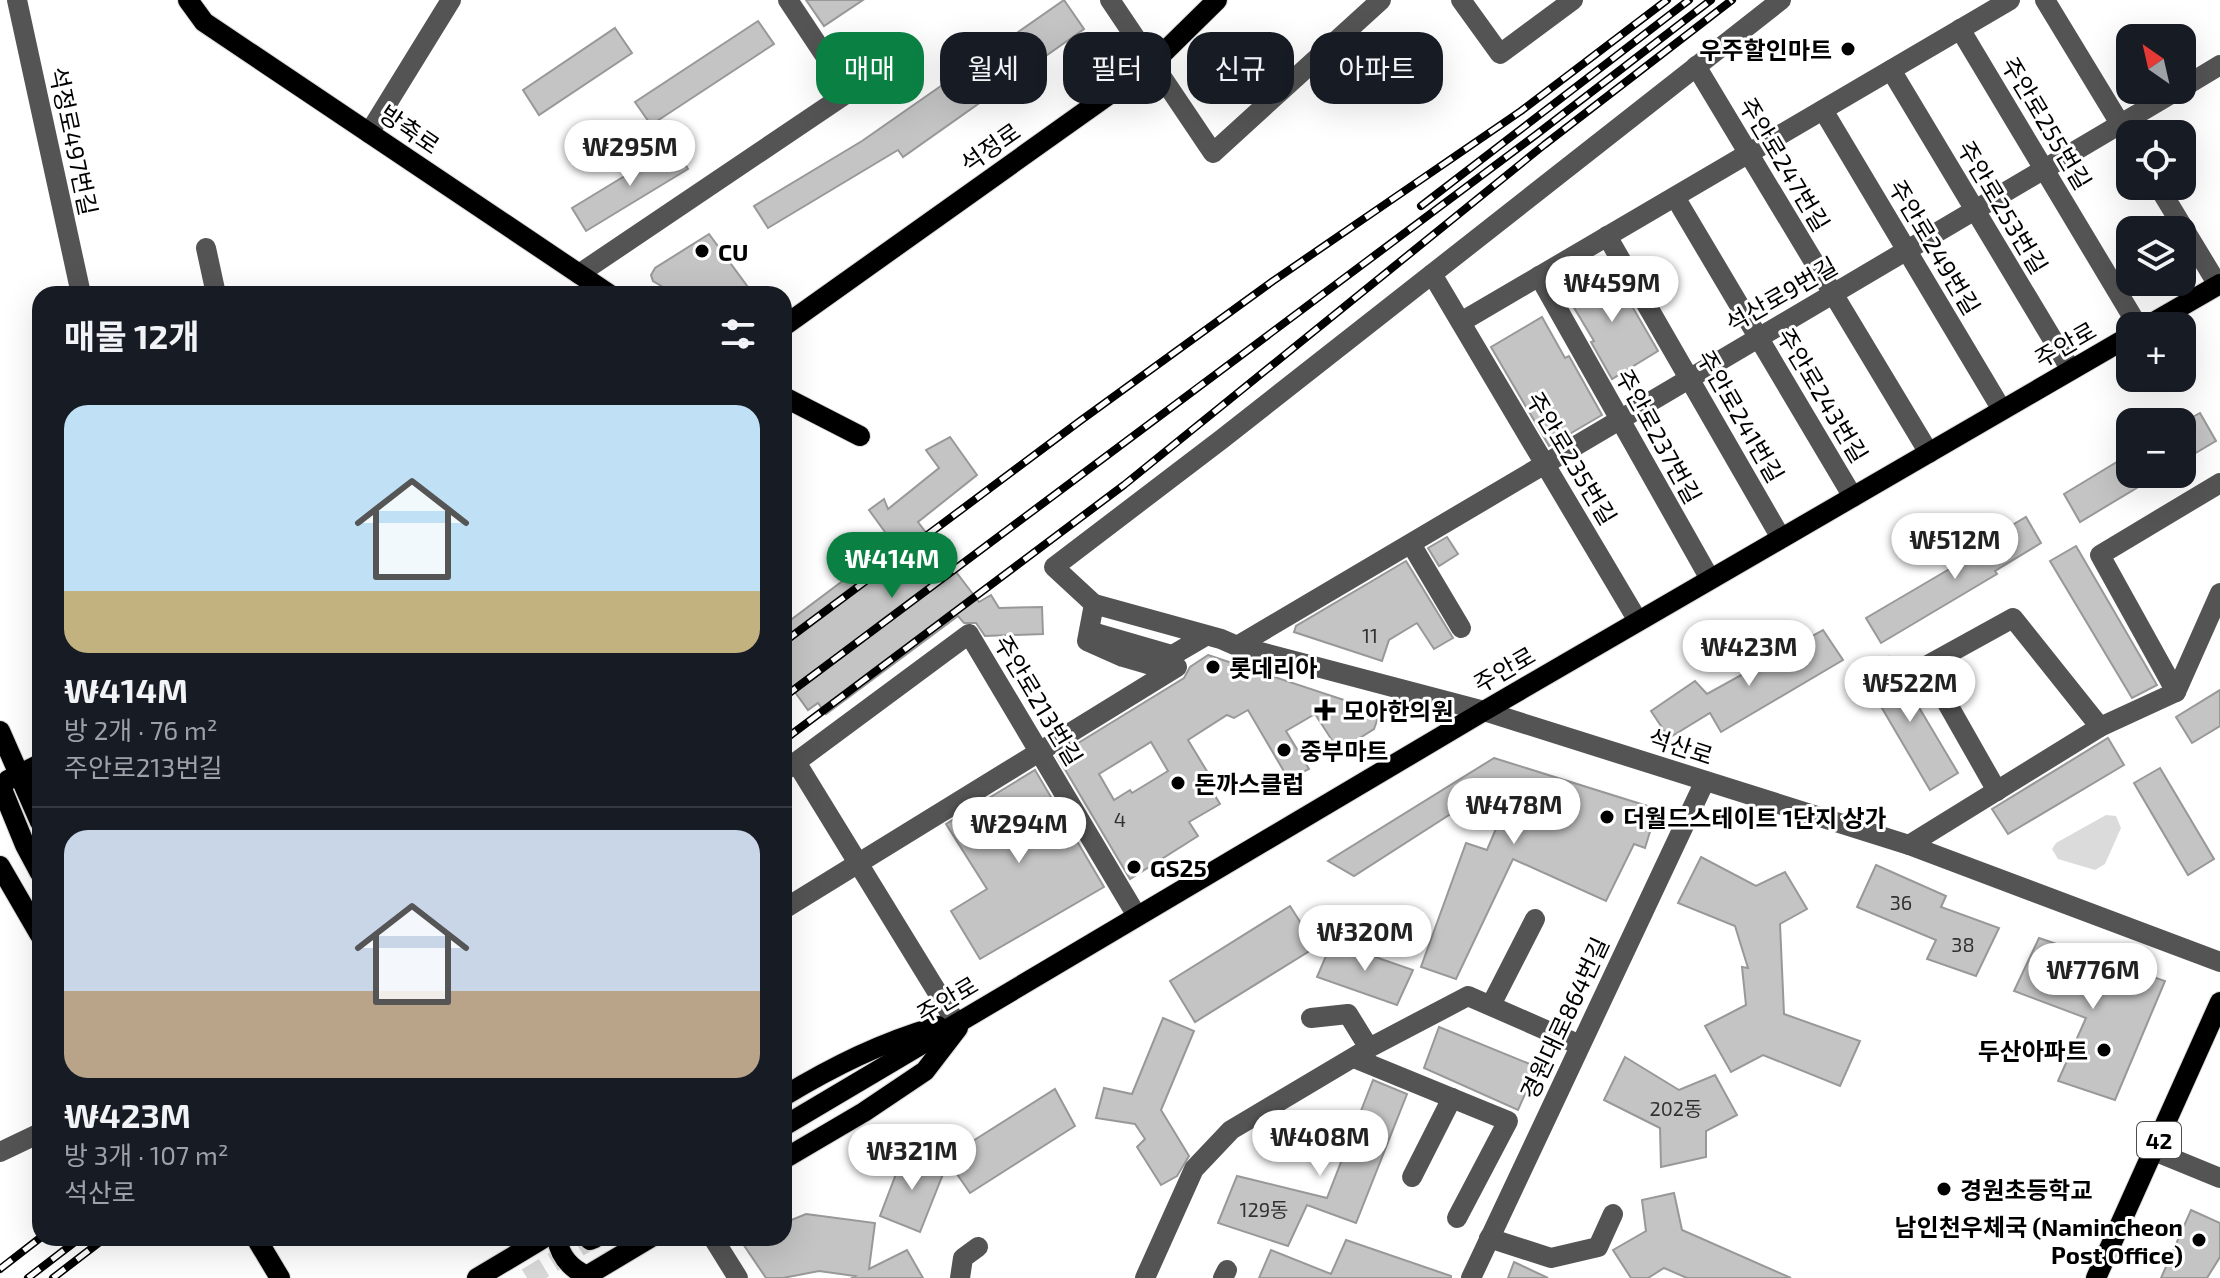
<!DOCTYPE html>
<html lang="ko">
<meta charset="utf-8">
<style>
body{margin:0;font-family:"Exo 2","Noto Sans KR",sans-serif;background:#20242c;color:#f1f3f6;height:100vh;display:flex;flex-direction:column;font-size:30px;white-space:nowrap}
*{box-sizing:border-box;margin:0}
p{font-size:26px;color:#9ea1a6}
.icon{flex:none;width:44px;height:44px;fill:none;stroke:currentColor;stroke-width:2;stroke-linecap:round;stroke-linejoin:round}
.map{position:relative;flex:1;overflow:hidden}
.side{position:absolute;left:32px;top:286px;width:760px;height:960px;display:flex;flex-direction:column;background:#171b24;border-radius:24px;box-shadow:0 8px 32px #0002}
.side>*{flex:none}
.top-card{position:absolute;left:816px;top:32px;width:760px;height:72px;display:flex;gap:16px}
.needle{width:52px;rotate:326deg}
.buttons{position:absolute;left:2116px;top:24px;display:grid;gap:16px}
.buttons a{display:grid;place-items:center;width:80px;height:80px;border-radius:16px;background:#171b24;box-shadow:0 8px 32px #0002;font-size:40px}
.price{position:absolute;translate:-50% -68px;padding:0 18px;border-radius:28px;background:#fff;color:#222;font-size:26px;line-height:52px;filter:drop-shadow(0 2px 4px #0008)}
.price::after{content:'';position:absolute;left:50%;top:48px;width:24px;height:18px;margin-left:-12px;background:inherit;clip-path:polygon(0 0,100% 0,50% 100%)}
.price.current{background:#0b8043;color:#fff}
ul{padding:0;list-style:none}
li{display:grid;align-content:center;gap:16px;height:424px;padding:0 32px}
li+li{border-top:2px solid #363941}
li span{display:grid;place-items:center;height:248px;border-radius:24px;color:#555}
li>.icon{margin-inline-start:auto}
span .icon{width:144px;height:144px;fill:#fffc;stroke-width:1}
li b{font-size:34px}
h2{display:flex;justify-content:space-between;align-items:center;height:96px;padding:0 32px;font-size:34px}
.chip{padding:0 28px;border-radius:24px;background:#171b24;box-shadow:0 8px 32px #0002;font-size:28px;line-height:72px}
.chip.current{background:#0b8043;color:#fff}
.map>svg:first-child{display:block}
.green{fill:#dbdbdb}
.building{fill:#c4c4c4;stroke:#989898;stroke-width:2;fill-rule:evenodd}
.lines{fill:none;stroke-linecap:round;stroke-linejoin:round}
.major-tunnel{stroke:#d9d9d9;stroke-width:20;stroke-dasharray:20 10;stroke-linecap:butt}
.major-casing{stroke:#dbdbdb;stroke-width:22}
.minor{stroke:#545454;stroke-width:20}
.major{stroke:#000;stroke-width:20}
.rail-casing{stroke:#000;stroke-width:8}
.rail{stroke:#fff;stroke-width:5;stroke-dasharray:15;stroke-linecap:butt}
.poi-dot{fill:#000;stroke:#fff;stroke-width:3}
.labels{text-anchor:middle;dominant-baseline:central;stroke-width:6;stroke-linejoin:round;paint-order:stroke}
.number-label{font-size:20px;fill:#313131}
.shield{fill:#fff;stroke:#4c4c4c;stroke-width:2}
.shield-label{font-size:22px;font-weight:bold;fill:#000}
.poi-label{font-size:24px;font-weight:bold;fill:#000;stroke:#fff;text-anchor:start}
.street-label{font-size:24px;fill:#000;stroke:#fff}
</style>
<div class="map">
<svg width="2220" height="1278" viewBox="0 0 2220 1278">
<rect width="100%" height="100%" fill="#fff"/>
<polygon class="green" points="2106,815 2116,816 2121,828 2105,864 2095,870 2058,859 2052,849 2056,843"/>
<g class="building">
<polygon points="806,0 863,0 824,26"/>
<polygon points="1064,0 1084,29 903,157 898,150 768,228 754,206 862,141"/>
<polygon points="758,21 774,44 651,125 635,102"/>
<polygon points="615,28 632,53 539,115 523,90"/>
<polygon points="674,146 688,169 586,231 572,208"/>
<polygon points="709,234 753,294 675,294 653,281 651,275 655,268"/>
<polygon points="1611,270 1658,351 1612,379 1591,342 1594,341 1567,296"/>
<polygon points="1542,317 1565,358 1569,356 1602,415 1549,446 1491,347"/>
<polygon points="2200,413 2216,441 2182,461 2182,423"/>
<polygon points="950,437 977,475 918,522 979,602 991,595 999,608 1042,607 1043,634 985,636 976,623 964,623 958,616 826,714 818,703 808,710 784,677 784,625 893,543 869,510 884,499 888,509 939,468 926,450"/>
<polygon points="2130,454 2130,474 2160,474 2080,522 2064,494"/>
<polygon points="2026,517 2041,543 1995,571 1997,574 1881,643 1866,618 1975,554 1972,549"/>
<polygon points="1447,537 1458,554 1439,566 1428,548"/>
<polygon points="2076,546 2157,685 2132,698 2050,561"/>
<polygon points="1406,561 1453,638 1434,649 1417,623 1389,640 1382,661 1294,632 1296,626"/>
<polygon points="1823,630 1843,660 1721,732 1710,713 1669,738 1651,711 1695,681 1707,694"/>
<path d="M1208 655 1380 712 1374 729 1339 751 1315 714 1286 731 1309 769 1289 780 1248 710 1234 718 1227 715 1188 740 1208 773 1203 776 1220 804 1189 822 1198 836 1130 879 1057 756 1184 678 1190 667ZM1151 742 1168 771 1132 793 1130 790 1114 800 1099 774Z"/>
<polygon points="1889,657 1958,773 1930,790 1862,674"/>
<polygon points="2220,690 2220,726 2192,743 2176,717"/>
<polygon points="2108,738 2124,765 2008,834 1992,809"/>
<polygon points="1494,758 1657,809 1645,848 1634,844 1606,901 1513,859 1456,979 1421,967 1466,843 1487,850 1509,798 1488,790 1354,876 1328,861"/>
<polygon points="2160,768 2214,859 2188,875 2134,783"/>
<polygon points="1035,770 1104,887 980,959 951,911 987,889 946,824"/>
<polygon points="1701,857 1756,886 1785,872 1807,909 1780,924 1784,1014 1860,1041 1840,1086 1763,1055 1731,1072 1705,1026 1746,1005 1742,967 1748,968 1735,926 1678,903"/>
<polygon points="1876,865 1946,896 1941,907 1999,928 1976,976 1927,959 1936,940 1857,907"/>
<polygon points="1290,906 1316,947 1195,1022 1170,981"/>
<polygon points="2039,938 2165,981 2115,1100 2058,1081 2086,1018 2014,991"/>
<polygon points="1332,942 1413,970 1397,1005 1317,977"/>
<polygon points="1163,1018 1194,1031 1161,1110 1189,1156 1177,1176 1161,1185 1137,1147 1145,1139 1135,1124 1096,1118 1104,1088 1132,1094"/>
<polygon points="1439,1027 1537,1067 1518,1110 1424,1068"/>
<polygon points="1625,1057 1679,1090 1715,1075 1737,1115 1706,1131 1706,1157 1661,1167 1660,1128 1604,1100"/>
<polygon points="1373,1080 1407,1094 1356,1223 1307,1205 1288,1246 1218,1223 1237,1176 1327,1198"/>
<polygon points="1055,1089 1075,1126 970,1193 946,1158"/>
<polygon points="904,1153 945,1169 920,1232 880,1216"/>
<polygon points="1674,1193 1682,1230 1791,1278 1687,1278 1664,1268 1648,1278 1631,1278 1613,1250 1646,1231 1642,1200"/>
<polygon points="2191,1210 2220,1223 2220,1257 2207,1278 2161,1278"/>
<polygon points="806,1214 875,1223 869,1269 907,1250 923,1278 851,1278 855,1276 819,1271 783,1278 766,1278 739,1238 784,1238 784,1223"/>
<polygon points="1346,1240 1451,1276 1451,1278 1259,1278 1271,1250 1331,1274"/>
<polygon points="1514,1262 1548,1278 1508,1278"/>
</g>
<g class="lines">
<polyline class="major-tunnel" points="527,1278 590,1240"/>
<defs>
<g id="major">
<polyline points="188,0 204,22 609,294"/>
<polyline points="784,326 1152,64 1217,0"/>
<polyline points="2147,326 2220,284"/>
<polyline points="784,397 860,436"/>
<polyline points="0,731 40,822"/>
<polyline points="8,780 40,764"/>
<polyline points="0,784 25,845 40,873"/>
<polyline points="0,866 40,935"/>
<path d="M784 1096C834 1066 882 1042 938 1026"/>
<polyline points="784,1126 1484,711 2130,336"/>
<polyline points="784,1159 864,1112 925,1071 958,1028"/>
<polyline points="256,1238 280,1278"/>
<path d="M557 1238C560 1257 570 1268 587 1276"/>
<polyline points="590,1240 595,1238"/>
<polyline points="477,1278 544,1238"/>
<polyline points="583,1278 650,1238"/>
<polyline points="2096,1278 2220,1002"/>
</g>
</defs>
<use href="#major" class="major-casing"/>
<g class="minor">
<polyline points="17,0 81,294"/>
<polyline points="1110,0 1213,153 1381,0"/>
<polyline points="1461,0 1500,54 1573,0"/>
<polyline points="2045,0 2130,140"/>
<polyline points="1960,29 2138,326"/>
<polyline points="1696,66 1929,453"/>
<polyline points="1891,70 2071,370"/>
<polyline points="2182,88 2220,65"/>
<polyline points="1823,110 2002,410"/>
<polyline points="369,133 451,0"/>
<polyline points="2158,186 2218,285"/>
<polyline points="1675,197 1853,497"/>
<polyline points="1607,236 1781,538"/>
<polyline points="206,248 216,294"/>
<polyline points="579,274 849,92 788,0"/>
<polyline points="1432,274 1638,621"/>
<polyline points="1539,276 1710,579"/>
<polyline points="1461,322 2010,0"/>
<polyline points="2220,483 2100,555 2176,692 2220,593"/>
<polyline points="1411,544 1461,628"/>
<polyline points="1094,604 1054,567 1222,439 1781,0"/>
<polyline points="1096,633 1172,655"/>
<polyline points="1207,635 1154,666 1123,657 1087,641 1094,604 1221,639 1237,646 1484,711 1909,845 2220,962"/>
<polyline points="1237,646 2178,90"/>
<polyline points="796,762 955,1021"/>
<polyline points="784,771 969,634 1137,916"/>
<polyline points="1997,791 1926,666 2013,618 2100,727"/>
<polyline points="1909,845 2100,727 2176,692"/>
<polyline points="784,909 1177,667"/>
<polyline points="1491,1005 1535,919"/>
<polyline points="1311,1018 1348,1014 1369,1048"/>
<polyline points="1354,1058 1508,1121 1457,1218"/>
<polyline points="2154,1151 2220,1178"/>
<polyline points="0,1152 40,1133"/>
<polyline points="1412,1177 1452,1098"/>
<polyline points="713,1238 738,1278"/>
<polyline points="1489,1238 1551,1258 1598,1247 1613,1214"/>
<polyline points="960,1278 963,1258 978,1247"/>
<polyline points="1145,1278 1194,1169 1231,1130 1369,1048 1468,996 1580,1045"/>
<polyline points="1223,1278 1227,1270"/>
<polyline points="1471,1278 1705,781"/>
</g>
<use href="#major" class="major"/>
<defs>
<g id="rail">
<polyline points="1421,206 1689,0"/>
<polyline points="784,642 1080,421 1273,281 1521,111 1667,0"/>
<polyline points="784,697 1537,134 1711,0"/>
<polyline points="784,740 1124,485 1544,145 1732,0"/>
<polyline points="0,1269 40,1238"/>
<polyline points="28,1278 80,1238"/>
<polyline points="53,1278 105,1238"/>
</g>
</defs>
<use href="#rail" class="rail-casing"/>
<use href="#rail" class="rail"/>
</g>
<g class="poi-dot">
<circle cx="1848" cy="49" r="8"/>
<circle cx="702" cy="251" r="8"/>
<circle cx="1213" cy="667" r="8"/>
<path d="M1321 698h8v8h8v8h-8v8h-8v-8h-8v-8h8z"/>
<circle cx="1284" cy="750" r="8"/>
<circle cx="1178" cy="783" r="8"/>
<circle cx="1607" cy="817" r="8"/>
<circle cx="1134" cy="867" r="8"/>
<circle cx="2104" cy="1050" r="8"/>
<circle cx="1944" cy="1189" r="8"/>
<circle cx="2199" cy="1240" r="8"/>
</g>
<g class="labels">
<g class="number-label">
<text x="1370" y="635">11</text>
<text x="1120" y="819">4</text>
<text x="1901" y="902">36</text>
<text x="1963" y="944">38</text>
<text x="1676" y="1108">202동</text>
<text x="1264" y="1209">129동</text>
</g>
<rect class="shield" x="2137" y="1122" width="44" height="36" rx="6"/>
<g class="shield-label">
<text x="2159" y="1140">42</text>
</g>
<g class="poi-label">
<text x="1832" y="49" text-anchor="end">우주할인마트</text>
<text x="718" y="251">CU</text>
<text x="1229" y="667">롯데리아</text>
<text x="1343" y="710">모아한의원</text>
<text x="1300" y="750">중부마트</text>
<text x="1194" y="783">돈까스클럽</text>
<text x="1623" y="817">더월드스테이트 1단지 상가</text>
<text x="1150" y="867">GS25</text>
<text x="2088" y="1050" text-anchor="end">두산아파트</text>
<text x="1960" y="1189">경원초등학교</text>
<text x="2183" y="1226" text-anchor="end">남인천우체국 (Namincheon<tspan x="2183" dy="28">Post Office)</tspan></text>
</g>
<g class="street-label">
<text transform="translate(2047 123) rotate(59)">주안로255번길</text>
<text transform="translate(410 129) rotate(34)">방축로</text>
<text transform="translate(74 141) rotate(78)">석정로497번길</text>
<text transform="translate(990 147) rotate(-35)">석정로</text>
<text transform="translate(1785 164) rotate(59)">주안로247번길</text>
<text transform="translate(2003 207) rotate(59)">주안로253번길</text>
<text transform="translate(1935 247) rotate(59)">주안로249번길</text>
<text transform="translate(1781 294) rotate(-30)">석산로9번길</text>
<text transform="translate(2065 344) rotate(-30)">주안로</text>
<text transform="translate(1823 395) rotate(59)">주안로243번길</text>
<text transform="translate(1741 416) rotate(60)">주안로241번길</text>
<text transform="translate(1659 436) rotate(61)">주안로237번길</text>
<text transform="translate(1572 458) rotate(59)">주안로235번길</text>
<text transform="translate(1504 669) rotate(-30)">주안로</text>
<text transform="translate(1039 700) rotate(59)">주안로213번길</text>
<text transform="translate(1681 746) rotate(18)">석산로</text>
<text transform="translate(947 999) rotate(-31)">주안로</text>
<text transform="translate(1564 1018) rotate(-65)">경원대로864번길</text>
</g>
</g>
</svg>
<div class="buttons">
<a><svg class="needle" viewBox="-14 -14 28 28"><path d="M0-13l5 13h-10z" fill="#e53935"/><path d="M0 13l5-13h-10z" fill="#9ea1a6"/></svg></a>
<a><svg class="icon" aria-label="locate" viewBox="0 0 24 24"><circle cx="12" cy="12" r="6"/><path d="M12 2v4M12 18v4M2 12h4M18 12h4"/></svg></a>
<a><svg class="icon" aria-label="layers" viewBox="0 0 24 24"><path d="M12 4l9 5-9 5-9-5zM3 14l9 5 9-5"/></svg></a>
<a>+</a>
<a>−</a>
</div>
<b class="price" style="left:630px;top:188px">₩295M</b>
<b class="price" style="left:1612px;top:324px">₩459M</b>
<b class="price" style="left:1955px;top:581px">₩512M</b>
<b class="price current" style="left:892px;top:600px">₩414M</b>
<b class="price" style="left:1749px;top:688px">₩423M</b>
<b class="price" style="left:1910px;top:724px">₩522M</b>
<b class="price" style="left:1514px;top:846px">₩478M</b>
<b class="price" style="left:1019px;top:865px">₩294M</b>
<b class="price" style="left:1365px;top:973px">₩320M</b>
<b class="price" style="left:2093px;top:1011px">₩776M</b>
<b class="price" style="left:1320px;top:1178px">₩408M</b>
<b class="price" style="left:912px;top:1192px">₩321M</b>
<div class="top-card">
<a class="chip current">매매</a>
<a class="chip">월세</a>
<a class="chip">필터</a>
<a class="chip">신규</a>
<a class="chip">아파트</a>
</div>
<section class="side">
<h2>매물 12개<svg class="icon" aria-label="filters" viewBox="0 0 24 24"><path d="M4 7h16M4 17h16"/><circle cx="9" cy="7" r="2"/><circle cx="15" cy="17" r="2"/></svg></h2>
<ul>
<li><span style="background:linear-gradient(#bfe0f5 75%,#c2b280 0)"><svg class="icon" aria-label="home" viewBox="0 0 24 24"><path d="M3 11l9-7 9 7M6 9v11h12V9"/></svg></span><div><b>₩414M</b><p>방 2개 · 76 m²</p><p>주안로213번길</p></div></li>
<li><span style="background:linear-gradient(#c9d6e8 65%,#b9a48a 0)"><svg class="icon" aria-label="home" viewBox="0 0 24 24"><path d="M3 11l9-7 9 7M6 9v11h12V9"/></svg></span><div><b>₩423M</b><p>방 3개 · 107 m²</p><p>석산로</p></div></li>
</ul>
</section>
</div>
